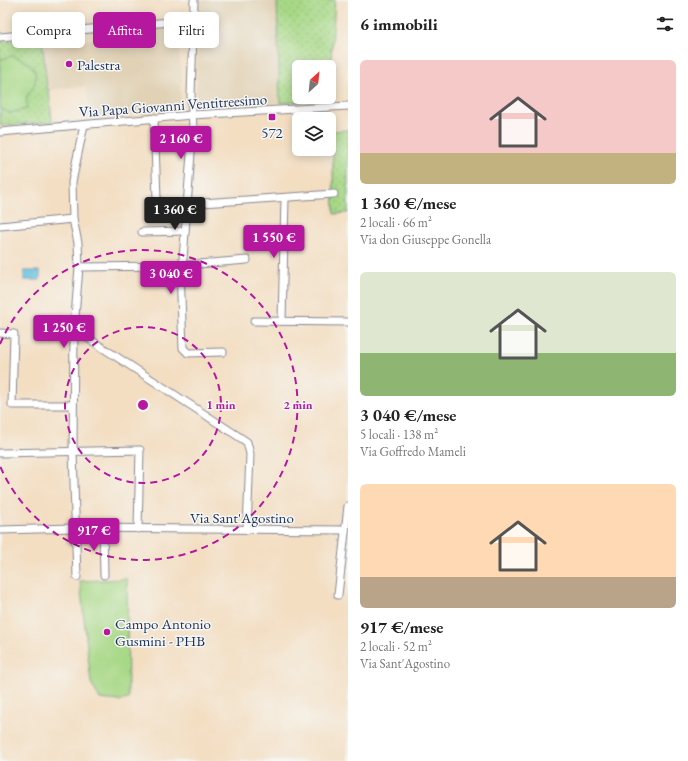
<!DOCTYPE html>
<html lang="it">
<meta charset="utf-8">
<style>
body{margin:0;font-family:"EB Garamond",serif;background:#f2f2f2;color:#222;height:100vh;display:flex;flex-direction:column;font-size:15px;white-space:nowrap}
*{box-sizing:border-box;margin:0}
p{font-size:13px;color:#767676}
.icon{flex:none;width:22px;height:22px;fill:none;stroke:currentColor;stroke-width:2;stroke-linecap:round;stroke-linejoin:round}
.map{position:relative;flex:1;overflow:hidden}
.panel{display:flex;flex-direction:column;background:#fff;width:340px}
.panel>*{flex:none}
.hud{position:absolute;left:12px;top:12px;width:276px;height:36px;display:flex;gap:8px}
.needle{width:26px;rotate:27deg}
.controls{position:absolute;left:292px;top:60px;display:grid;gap:8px}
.controls a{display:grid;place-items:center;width:44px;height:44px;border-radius:6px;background:#fff;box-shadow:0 2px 10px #0003;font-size:20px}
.price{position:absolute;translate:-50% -34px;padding:0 9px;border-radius:4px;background:#b5179e;color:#fff;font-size:13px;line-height:26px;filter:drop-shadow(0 1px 2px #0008)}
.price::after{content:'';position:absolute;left:50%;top:24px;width:12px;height:9px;margin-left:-6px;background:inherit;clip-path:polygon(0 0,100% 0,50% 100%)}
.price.active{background:#222;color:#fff}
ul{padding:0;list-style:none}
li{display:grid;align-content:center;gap:8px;height:212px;padding:0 12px}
li span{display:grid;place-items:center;height:124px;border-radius:6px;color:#555}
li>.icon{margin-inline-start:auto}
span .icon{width:72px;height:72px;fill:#fffc;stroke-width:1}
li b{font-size:17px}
h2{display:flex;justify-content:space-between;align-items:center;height:48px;padding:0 12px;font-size:17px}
.tag{padding:0 14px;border-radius:6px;background:#fff;box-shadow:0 2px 10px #0003;font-size:14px;line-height:36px}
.tag.active{background:#b5179e;color:#fff}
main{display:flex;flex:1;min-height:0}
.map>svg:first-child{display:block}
.built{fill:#e1d2b6}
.green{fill:url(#green-dots);stroke:#618472}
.pitch{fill:#a7d886;stroke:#618472}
.water{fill:#5fbfdd;stroke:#3d779e}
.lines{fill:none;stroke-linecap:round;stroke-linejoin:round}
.minor-casing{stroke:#878690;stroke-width:9}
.minor{stroke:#fff;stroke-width:7}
.ring{fill:none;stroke:#b5179e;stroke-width:2;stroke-dasharray:7 5}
.poi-dot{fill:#b5179e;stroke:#f6f6f2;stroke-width:1.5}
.labels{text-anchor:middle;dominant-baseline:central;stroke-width:3;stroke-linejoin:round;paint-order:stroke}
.poi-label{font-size:15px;fill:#1b2f5e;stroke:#f6f6f2;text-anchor:start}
.street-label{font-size:15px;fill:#1b2f5e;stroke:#f6f6f2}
.centre{fill:#b5179e;stroke:#f6f6f2;stroke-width:2}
.ring-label{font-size:12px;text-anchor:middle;font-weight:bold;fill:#b5179e;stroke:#f6f6f2;stroke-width:3;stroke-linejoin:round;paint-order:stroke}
</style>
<main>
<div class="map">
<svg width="348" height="761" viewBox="0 0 348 761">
<defs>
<pattern id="green-dots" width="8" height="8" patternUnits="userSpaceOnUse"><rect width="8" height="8" fill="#a7d886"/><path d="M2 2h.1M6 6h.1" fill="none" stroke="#8fba76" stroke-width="1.8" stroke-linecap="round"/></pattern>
</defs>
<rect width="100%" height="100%" fill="#f6f6f2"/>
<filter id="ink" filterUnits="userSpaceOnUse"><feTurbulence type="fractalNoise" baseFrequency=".025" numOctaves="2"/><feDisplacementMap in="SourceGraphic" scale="8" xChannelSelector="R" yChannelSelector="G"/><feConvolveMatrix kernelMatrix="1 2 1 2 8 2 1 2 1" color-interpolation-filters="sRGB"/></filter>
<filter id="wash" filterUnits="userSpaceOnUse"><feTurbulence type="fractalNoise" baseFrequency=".012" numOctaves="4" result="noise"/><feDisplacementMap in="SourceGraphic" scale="16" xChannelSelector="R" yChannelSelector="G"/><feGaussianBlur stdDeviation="0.9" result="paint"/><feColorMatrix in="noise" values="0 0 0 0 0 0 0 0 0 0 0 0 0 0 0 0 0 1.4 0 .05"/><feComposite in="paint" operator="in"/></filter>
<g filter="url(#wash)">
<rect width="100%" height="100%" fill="#f3dec2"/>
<g class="built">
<polygon points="199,0 277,0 280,103 230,107 228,103 224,102 218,107 202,109 197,107 196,102"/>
<polygon points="181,26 181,50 179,50 182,81 180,82 181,108 90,118 86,86 47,90 42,38 75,35 76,41 145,36 144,30"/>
</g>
<g class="green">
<polygon points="277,0 335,0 329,92 329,67 299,67 299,97 329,97 329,100 280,103"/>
<polygon points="42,38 47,89 49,90 52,122 0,126 0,42"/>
<polygon points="348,130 348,213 334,214 332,131"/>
</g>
<g class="pitch">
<path d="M11 56C25 59 41 68 34 85 33 89 29 92 27 96 26 99 27 105 27 109L10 113 1 109 0 105V60Z"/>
<polygon points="127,579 128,699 119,701 100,699 91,683 80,581"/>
</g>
<rect class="water" x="24" y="271" width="16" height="9"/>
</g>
<g filter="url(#ink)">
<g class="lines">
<defs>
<g id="minor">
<polyline points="0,37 193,20"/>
<polyline points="154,118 157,199"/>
<polyline points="0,132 192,115 348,106"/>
<polyline points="187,204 334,194"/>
<polyline points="0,226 73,219"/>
<polyline points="142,232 185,231"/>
<polyline points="183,259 193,127 191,96 194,0"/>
<polyline points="174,266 247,260"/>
<polyline points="79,267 174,266 180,271 183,348 188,353 223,352"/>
<polyline points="254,321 348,322"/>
<polyline points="282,321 285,198"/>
<polyline points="74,329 247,442 250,454 247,530"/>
<polyline points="0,333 14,334 12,405 73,405"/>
<polyline points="0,453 140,450 138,529"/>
<polyline points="103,529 104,575"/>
<polyline points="0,530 75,528 345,530"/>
<polyline points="77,577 73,451 74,329 79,267 78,243 73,219 72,182 84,125"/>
<polyline points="338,595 348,506"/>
</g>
</defs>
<use href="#minor" class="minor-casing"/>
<use href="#minor" class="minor"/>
</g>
</g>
<g class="ring">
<circle cx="143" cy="405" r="78"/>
<path d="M0 344A155 155 0 1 1 0 466"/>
</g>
<g class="poi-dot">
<circle cx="69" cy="64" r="4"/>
<rect x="268" y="113" width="8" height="8" rx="2"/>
<circle cx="107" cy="632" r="4"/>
</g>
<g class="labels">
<g class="poi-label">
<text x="77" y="64">Palestra</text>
<text x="272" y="132" text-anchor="middle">572</text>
<text x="115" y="623">Campo Antonio<tspan x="115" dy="17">Gusmini - PHB</tspan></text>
</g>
<g class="street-label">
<text transform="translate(173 105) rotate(-4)">Via Papa Giovanni Ventitreesimo</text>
<text x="242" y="517">Via Sant'Agostino</text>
</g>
</g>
<circle cx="143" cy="405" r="6" class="centre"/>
<g class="ring-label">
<text x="221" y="409">1 min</text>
<text x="298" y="409">2 min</text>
</g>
</svg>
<div class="controls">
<a><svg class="needle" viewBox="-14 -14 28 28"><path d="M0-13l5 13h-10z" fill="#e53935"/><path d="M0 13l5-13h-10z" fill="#767676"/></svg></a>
<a><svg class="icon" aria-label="layers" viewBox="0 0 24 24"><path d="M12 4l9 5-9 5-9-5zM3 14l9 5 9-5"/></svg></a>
</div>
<b class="price" style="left:181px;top:160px">2 160 €</b>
<b class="price active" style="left:175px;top:231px">1 360 €</b>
<b class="price" style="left:274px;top:259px">1 550 €</b>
<b class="price" style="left:171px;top:295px">3 040 €</b>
<b class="price" style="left:64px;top:349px">1 250 €</b>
<b class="price" style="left:94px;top:552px">917 €</b>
<div class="hud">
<a class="tag">Compra</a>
<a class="tag active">Affitta</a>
<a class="tag">Filtri</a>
</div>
</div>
<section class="panel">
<h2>6 immobili<svg class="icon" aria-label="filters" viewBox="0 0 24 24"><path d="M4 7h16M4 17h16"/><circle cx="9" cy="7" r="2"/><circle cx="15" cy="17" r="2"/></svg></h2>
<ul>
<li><span style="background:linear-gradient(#f6c9c9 75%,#c2b280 0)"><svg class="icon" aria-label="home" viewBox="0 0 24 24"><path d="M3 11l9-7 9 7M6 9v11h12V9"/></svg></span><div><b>1 360 €/mese</b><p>2 locali · 66 m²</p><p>Via don Giuseppe Gonella</p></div></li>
<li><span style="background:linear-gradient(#dfe7d0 65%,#8fb573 0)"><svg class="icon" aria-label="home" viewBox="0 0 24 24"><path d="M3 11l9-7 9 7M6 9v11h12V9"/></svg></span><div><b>3 040 €/mese</b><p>5 locali · 138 m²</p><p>Via Goffredo Mameli</p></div></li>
<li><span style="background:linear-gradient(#ffd9b3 75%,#b9a48a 0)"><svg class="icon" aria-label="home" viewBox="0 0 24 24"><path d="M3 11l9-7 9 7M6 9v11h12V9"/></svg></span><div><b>917 €/mese</b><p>2 locali · 52 m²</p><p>Via Sant'Agostino</p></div></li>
</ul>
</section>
</main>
